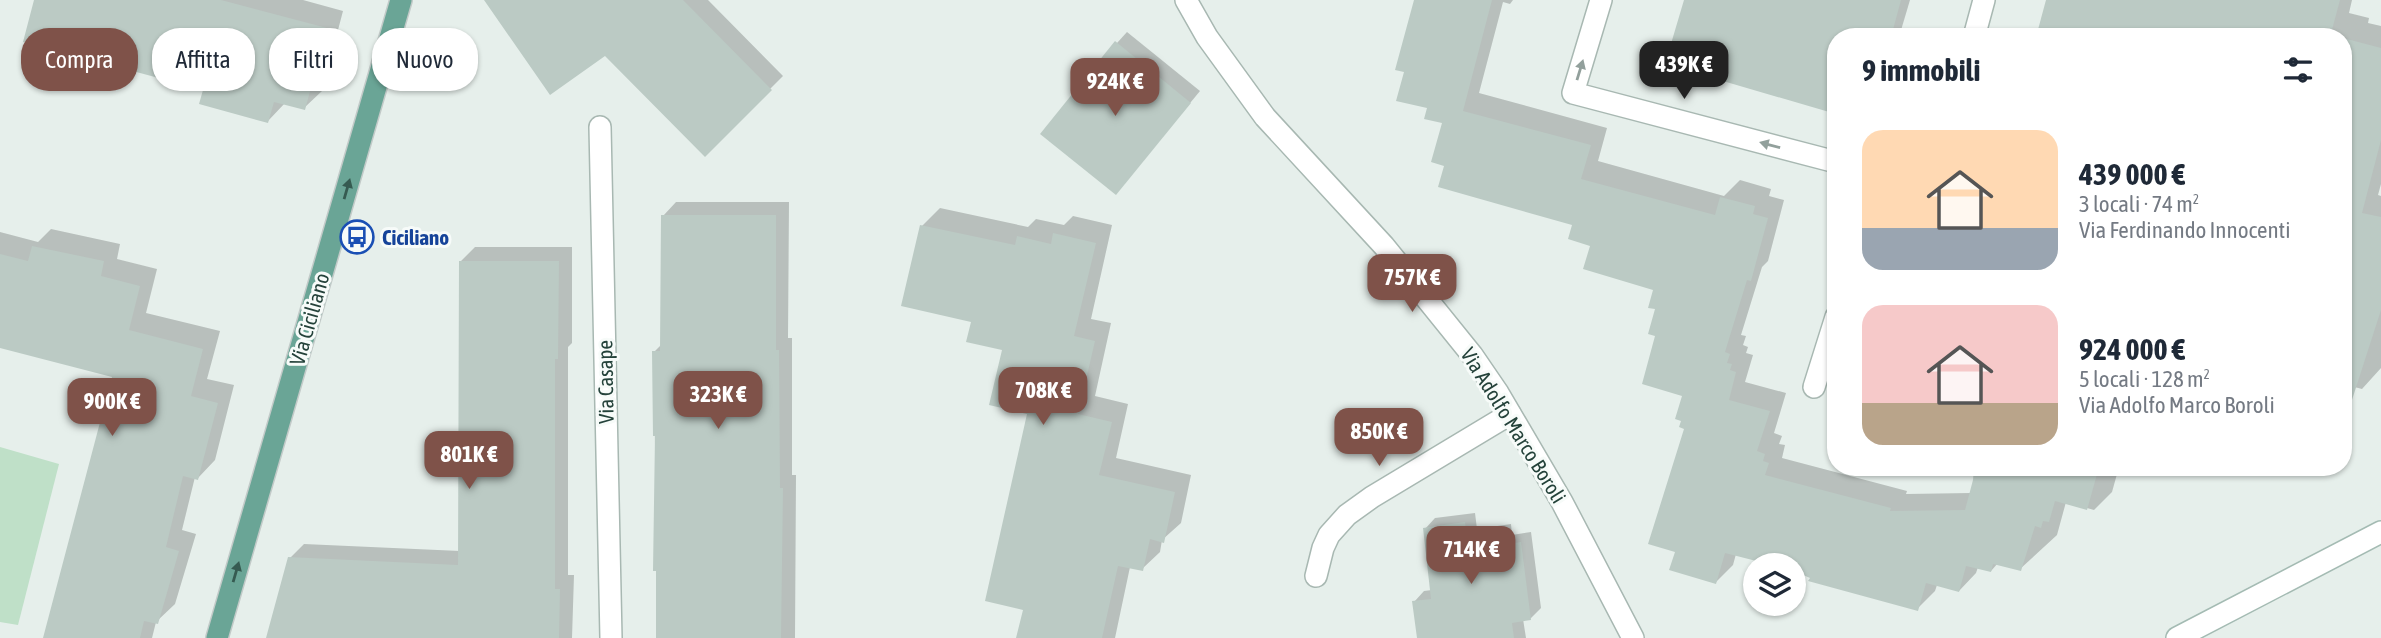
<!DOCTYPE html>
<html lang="it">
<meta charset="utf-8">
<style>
body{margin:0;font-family:"Asap Condensed",sans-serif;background:#f2f2f3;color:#1f2937;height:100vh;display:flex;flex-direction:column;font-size:26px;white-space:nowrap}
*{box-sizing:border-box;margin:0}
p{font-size:23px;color:#747a83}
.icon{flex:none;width:38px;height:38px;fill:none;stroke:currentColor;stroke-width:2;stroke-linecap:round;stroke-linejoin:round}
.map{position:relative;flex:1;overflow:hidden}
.drawer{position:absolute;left:1827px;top:28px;width:525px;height:448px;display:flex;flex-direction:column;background:#fff;border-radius:28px;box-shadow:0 2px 5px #0004}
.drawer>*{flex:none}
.hud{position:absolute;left:21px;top:28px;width:665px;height:63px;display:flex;gap:14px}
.controls{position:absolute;left:1743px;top:553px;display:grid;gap:14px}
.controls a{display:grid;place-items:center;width:63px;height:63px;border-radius:50%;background:#fff;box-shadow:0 2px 5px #0004;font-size:35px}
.price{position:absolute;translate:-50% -60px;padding:0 16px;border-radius:14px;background:#7f5249;color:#fff;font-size:23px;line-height:46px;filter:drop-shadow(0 2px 4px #0008)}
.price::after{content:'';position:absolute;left:50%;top:42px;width:21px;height:16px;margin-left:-10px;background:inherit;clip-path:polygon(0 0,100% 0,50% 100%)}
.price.selected{background:#222;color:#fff}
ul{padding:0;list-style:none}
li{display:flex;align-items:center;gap:21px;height:175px;padding:0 35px}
li span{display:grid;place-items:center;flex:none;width:196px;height:140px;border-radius:21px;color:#555}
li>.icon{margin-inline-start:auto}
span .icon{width:84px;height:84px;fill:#fffc;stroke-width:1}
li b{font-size:30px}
h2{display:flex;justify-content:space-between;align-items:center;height:84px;padding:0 35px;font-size:30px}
.tag{padding:0 24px;border-radius:28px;background:#fff;box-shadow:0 2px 5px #0004;font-size:24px;line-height:63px}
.tag.selected{background:#7f5249;color:#fff}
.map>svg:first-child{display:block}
.green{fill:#bfe0c8}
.shadow{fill:#0003}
.building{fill:#bbcac4}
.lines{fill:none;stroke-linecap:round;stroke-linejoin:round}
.street-casing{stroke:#a8b8b2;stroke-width:24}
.secondary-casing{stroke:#a4bbb3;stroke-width:24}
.primary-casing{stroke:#c2cac8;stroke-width:24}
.street{stroke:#fff;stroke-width:21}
.secondary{stroke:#fff;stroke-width:21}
.primary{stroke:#6aa596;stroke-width:21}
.oneway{fill:#92a09c}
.oneway2{fill:#365b51}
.labels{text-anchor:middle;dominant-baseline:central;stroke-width:6;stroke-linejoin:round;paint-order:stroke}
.transit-label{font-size:21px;font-weight:bold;fill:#164399;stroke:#f7fbf9;text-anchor:start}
.street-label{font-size:21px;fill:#24423a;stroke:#f7fbf9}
</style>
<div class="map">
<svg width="2381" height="638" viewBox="0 0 2381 638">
<rect width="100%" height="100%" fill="#e6efeb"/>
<polygon class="green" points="0,447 59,464 18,625 0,622"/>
<g class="shadow">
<polygon points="35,0 303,0 343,11 322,91 304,108 285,103 268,121 205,89 136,71 125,81 60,50"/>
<polygon points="486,0 708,0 783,76 705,154 605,54"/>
<polygon points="1423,0 1513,0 1510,4 1503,2 1479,93 1607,128 1598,161 1724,196 1740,180 1771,189 1769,196 1784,200 1768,261 1762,267 1741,335 1746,336 1743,345 1748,347 1746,353 1753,355 1745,382 1786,393 1774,433 1782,436 1779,444 1785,445 1782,458 1907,491 1906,494 1971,493 1985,467 2119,467 2112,492 2094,510 2066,502 2057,535 2020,569 1998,563 1991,571 1978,567 1976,573 1959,591 1937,585 1935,591 1917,609 1812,577 1794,569 1794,565 1779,565 1736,554 1733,565 1716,582 1677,551 1686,428 1684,395 1658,335 1655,288 1592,245 1575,224 1444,122 1429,107"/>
<polygon points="1686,0 1910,0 1899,37 1836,37"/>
<polygon points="2234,0 2352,0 2349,13 2369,18 2368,23 2381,26 2381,184 2378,195 2381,196 2381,368 2362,389 2343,384 2343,37 2224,37"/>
<polygon points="1127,32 1200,91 1116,193 1117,43"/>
<polygon points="676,202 789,202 788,338 792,338 792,475 796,475 795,638 657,638 654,352 662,344 663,216"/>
<polygon points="940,208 1028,227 1036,219 1064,225 1073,216 1112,225 1091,319 1111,323 1095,396 1128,404 1116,458 1191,475 1181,523 1162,540 1160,552 1142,569 1130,567 1115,638 1018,638 1025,608 1029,412 1004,349 922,226"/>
<polygon points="51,229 120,244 117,259 157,269 146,313 220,331 207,379 234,385 215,460 198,478 195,477 182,530 196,534 175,604 156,622 152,638 45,638 114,376 0,346 0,232 38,242"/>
<polygon points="475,247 572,247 572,343 568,347 568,575 574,575 572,638 268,638 290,558 304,544 460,551 461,261"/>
<polygon points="1475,513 1477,529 1511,524 1512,535 1531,532 1541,608 1530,619 1523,619 1526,638 1419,638 1414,602 1424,591 1432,590 1425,529 1435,518"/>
</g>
<g class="building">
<polygon points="34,0 221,0 327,28 305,110 274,102 268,123 199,104 203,90 129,70 126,83 55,64 57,52 23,42"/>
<polygon points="484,0 683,0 772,90 705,157 605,56 550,95"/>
<polygon points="1414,0 1492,0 1463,111 1591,145 1581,179 1715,215 1720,197 1755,206 1753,214 1768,218 1751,281 1747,280 1725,352 1730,354 1727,363 1732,364 1730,370 1736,372 1729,400 1770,411 1757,451 1765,454 1763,461 1769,463 1765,475 1891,508 1890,511 1965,510 1973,480 1974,467 2099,467 2087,510 2055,501 2049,522 2043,521 2041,528 2035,526 2021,571 1993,564 1991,572 1966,566 1959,592 1926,583 1918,611 1808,581 1810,578 1794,571 1794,565 1772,565 1725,553 1716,584 1669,570 1675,552 1648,544 1684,429 1679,427 1681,421 1675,419 1682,396 1642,384 1655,336 1648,334 1655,309 1648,308 1653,290 1583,269 1590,246 1568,239 1572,225 1438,187 1444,166 1431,162 1442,123 1424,119 1427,108 1396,101 1404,72 1395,70"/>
<polygon points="1684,0 1901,0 1891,37 1836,37 1836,114 1665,64"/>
<polygon points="2046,0 2340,0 2330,37 2036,37"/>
<polygon points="2343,38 2381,48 2381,140 2362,213 2381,217 2381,310 2351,403 2343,402"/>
<polygon points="1115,41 1191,103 1116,195 1040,134"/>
<polygon points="661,215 776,215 776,350 779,350 780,488 783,488 781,638 656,638 656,571 653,571 655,436 653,436 652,351 660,351"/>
<polygon points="920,225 1015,245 1017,236 1051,244 1053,233 1096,243 1074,336 1095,341 1078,414 1112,422 1099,475 1175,492 1164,543 1150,539 1143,571 1118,566 1102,638 1016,638 1023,610 985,601 1027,414 989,405 1002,350 966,342 971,322 901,306"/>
<polygon points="32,246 104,261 101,276 140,286 129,330 203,349 191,396 218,403 198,480 183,476 166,547 179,551 158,624 144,621 140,638 43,638 112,377 0,348 0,254 28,261"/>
<polygon points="459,261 559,261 558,359 555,359 555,589 560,589 559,638 266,638 288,557 458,565"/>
<polygon points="1465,522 1467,538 1501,534 1502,545 1521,542 1531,620 1512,623 1514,638 1417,638 1412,601 1431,599 1423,528"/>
</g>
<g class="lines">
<defs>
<g id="street">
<polyline points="1186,0 1207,37 1265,117 1384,246 1472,355 1498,393 1562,502 1633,638"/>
<polyline points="1601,0 1573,93 1836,162"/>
<polyline points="1974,37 1984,0"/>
<polyline points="600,127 611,638"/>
<polyline points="1814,387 1836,317"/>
<polyline points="1316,576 1323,548 1329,535 1347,515 1372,497 1510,414"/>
</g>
<polyline id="secondary" points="2177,638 2381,532"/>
<polyline id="primary" points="217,638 401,0"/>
</defs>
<use href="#street" class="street-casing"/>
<use href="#secondary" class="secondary-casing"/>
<use href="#primary" class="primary-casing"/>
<use href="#street" class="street"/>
<use href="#secondary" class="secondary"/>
<use href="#primary" class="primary"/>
</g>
<defs><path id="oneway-solid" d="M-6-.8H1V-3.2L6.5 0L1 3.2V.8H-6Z" transform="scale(1.75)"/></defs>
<g class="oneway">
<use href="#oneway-solid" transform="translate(1580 70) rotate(-73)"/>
<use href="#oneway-solid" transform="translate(1770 145) rotate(-165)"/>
</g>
<g class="oneway2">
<use href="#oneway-solid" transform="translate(347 189) rotate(-74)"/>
<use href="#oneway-solid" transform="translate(236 572) rotate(-74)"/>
</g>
<defs>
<symbol id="bus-ring" viewBox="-11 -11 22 22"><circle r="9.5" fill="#f7fbf9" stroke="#1a4fb4" stroke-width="1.5"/><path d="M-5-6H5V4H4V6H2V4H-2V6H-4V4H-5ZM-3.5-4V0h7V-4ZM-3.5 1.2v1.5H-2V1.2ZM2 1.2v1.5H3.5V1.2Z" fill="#1a4fb4"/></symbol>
</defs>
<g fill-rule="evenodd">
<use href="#bus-ring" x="338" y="218" width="38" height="38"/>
</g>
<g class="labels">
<g class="transit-label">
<text x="382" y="237">Ciciliano</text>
</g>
<g class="street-label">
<text transform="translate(309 319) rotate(-74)">Via Ciciliano</text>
<text transform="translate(605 382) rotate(-91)">Via Casape</text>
<text transform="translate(1514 425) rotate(58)">Via Adolfo Marco Boroli</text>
</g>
</g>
</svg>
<div class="controls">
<a><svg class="icon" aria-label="layers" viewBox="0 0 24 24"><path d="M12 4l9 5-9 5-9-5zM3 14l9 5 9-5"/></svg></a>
</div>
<b class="price selected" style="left:1684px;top:101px">439K €</b>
<b class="price" style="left:1115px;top:118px">924K €</b>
<b class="price" style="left:1412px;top:314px">757K €</b>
<b class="price" style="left:1043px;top:427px">708K €</b>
<b class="price" style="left:718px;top:431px">323K €</b>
<b class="price" style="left:112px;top:438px">900K €</b>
<b class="price" style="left:1379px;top:468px">850K €</b>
<b class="price" style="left:469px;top:491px">801K €</b>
<b class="price" style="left:1471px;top:586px">714K €</b>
<div class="hud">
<a class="tag selected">Compra</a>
<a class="tag">Affitta</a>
<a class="tag">Filtri</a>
<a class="tag">Nuovo</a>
</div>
<section class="drawer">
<h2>9 immobili<svg class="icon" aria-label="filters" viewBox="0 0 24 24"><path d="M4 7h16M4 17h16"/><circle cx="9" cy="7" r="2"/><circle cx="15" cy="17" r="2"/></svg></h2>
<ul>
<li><span style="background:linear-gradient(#ffd9b3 70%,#9aa5b1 0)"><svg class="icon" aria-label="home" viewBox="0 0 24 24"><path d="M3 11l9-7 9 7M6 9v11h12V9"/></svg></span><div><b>439 000 €</b><p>3 locali · 74 m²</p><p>Via Ferdinando Innocenti</p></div></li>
<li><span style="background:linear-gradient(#f6c9c9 70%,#b9a48a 0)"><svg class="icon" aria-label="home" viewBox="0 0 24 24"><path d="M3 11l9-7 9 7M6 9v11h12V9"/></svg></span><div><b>924 000 €</b><p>5 locali · 128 m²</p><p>Via Adolfo Marco Boroli</p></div></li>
</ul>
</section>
</div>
